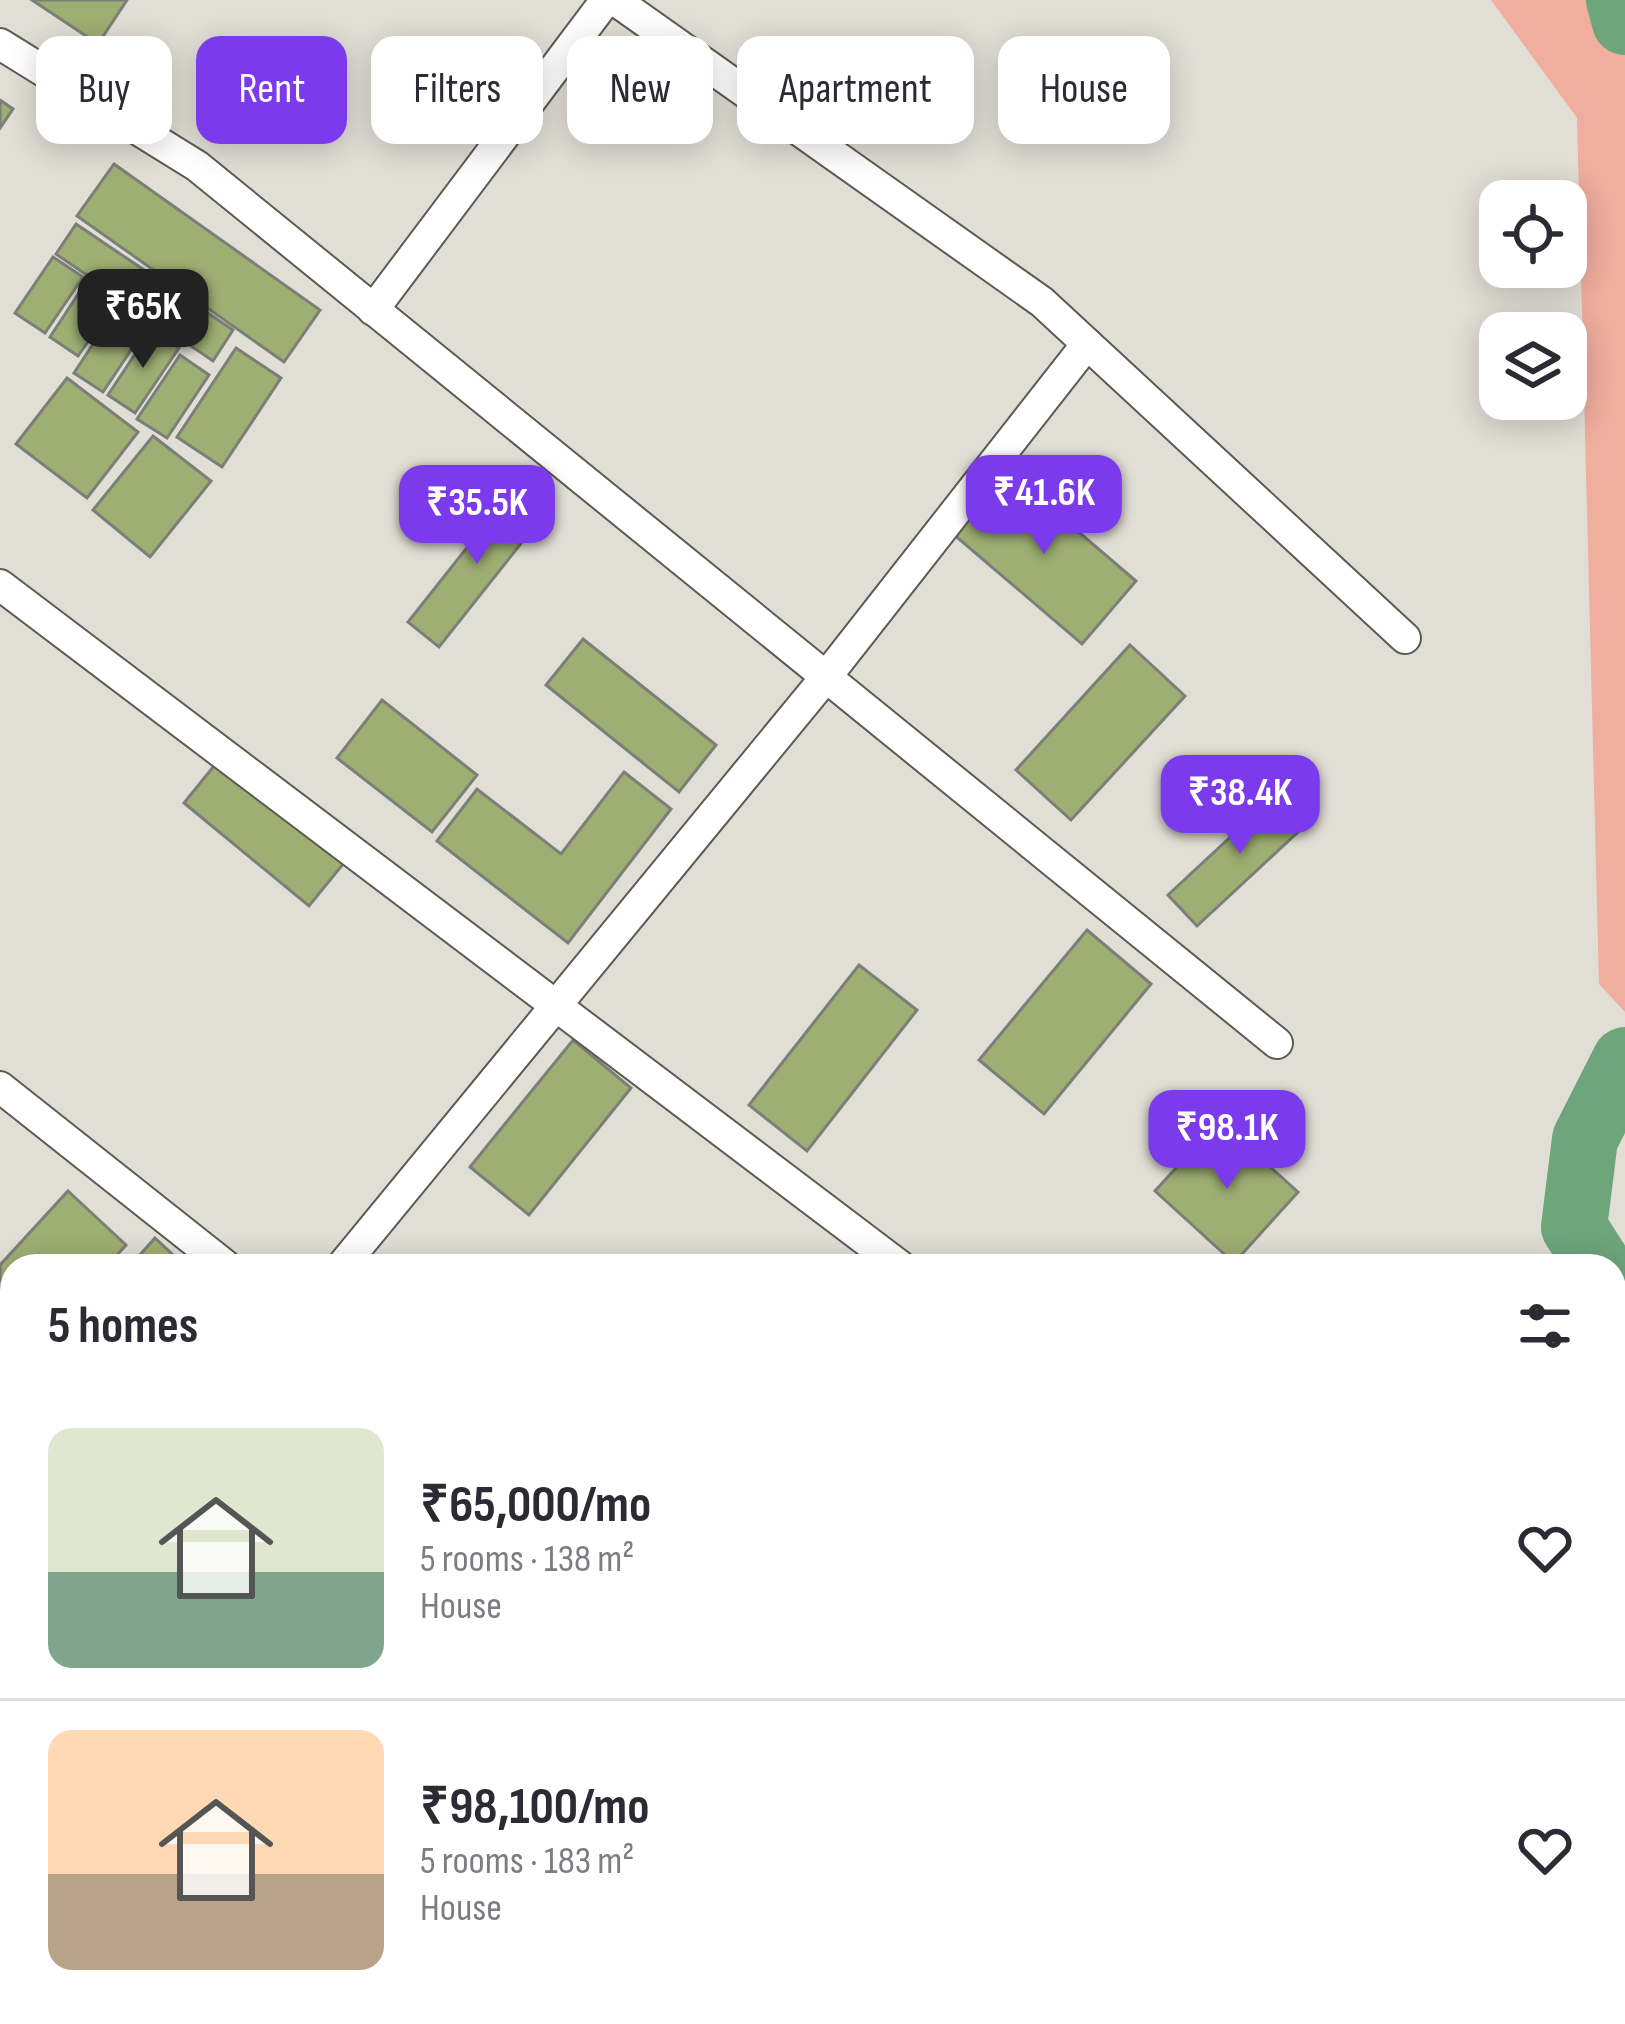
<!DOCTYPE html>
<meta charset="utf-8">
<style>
body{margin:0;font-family:"Sofia Sans Condensed",sans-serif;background:#f2f2f3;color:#2b2b33;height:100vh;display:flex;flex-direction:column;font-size:45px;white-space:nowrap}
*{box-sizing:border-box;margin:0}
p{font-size:39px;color:#7c7c81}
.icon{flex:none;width:66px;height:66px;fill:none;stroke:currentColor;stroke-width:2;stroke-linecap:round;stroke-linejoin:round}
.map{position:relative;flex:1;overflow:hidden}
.panel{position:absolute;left:0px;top:1254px;width:1626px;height:771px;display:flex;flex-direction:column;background:#fff;border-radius:36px 36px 0 0;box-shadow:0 6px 30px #0003}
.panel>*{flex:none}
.hud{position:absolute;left:36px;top:36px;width:1554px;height:108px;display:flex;gap:24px}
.controls{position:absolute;left:1479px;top:180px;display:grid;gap:24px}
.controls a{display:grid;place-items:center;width:108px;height:108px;border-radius:24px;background:#fff;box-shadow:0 6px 30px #0003;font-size:60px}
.price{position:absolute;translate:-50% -102px;padding:0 27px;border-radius:24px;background:#7c3aed;color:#fff;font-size:39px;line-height:78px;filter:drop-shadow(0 3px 6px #0008)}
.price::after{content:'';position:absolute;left:50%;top:72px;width:36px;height:27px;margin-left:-18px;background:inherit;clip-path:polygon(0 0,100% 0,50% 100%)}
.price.selected{background:#222;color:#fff}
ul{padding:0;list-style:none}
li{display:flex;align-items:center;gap:36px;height:300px;padding:0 48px}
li+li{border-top:3px solid #e1e1e2}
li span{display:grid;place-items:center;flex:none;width:336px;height:240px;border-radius:24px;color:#555}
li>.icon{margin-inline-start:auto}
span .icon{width:144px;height:144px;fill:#fffc;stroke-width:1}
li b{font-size:51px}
h2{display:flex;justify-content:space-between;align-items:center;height:144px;padding:0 48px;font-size:51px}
.pill{padding:0 42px;border-radius:24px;background:#fff;box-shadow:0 6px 30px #0003;font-size:42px;line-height:108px}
.pill.selected{background:#7c3aed;color:#fff}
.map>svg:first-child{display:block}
.green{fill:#efae9e}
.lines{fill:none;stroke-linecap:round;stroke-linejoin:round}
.river{stroke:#6ea57b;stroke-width:66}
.building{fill:#9eaf73;stroke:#7c7f77;stroke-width:3}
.minor-casing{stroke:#5c5a52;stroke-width:34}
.minor{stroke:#fff;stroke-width:30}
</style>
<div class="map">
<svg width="1625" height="2024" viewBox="0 0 1625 2024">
<rect width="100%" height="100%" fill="#e1ded6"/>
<g class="green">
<polygon points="1491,0 1625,0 1625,1012 1599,984 1577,118"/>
<polygon points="0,1753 12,1762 12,2013 955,2013 967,2024 0,2024"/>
</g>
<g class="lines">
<g class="river">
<polyline points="1619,0 1625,22"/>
<polyline points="1599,1266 1574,1227 1585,1139 1625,1060"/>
</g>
</g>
<g class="building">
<polygon points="32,0 127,0 98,44"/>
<polygon points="0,100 13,109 0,128"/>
<polygon points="114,164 320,310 284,362 77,216"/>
<polygon points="76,224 233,330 213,361 56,254"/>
<polygon points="53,257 83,277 45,333 15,313"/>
<polygon points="88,279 118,298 78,356 50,337"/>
<polygon points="120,303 149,323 103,392 74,373"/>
<polygon points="151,330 179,348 135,413 108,395"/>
<polygon points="236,348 281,378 222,467 177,437"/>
<polygon points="180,355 209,375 167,438 137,419"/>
<polygon points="67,378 138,432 87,498 16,444"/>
<polygon points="153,436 211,481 150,557 93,510"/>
<polygon points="1006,470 1136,581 1082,644 952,533"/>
<polygon points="515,487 546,512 439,647 408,622"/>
<polygon points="583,639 716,745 679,792 546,685"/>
<polygon points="1130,645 1185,696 1071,820 1016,770"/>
<polygon points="382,700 477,775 432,832 337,758"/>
<polygon points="222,756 348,858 309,906 184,803"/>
<polygon points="624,772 671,809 568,943 437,841 477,789 561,854"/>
<polygon points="1283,788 1312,819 1197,926 1168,895"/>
<polygon points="1087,930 1151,984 1044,1114 979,1060"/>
<polygon points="859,965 917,1010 807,1151 749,1105"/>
<polygon points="573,1040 631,1088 529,1215 470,1167"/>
<polygon points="1219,1121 1298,1192 1234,1263 1155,1191"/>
<polygon points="68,1191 126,1245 107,1266 12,1266 12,1320 0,1309 0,1265"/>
<polygon points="155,1238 185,1266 130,1266"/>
<polygon points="0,1360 12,1371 12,1414 0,1427"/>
<polygon points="12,1433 12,1507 2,1518 0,1447"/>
<polygon points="0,1623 12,1633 12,1717 0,1732"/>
</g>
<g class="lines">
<defs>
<g id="minor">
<polyline points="615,0 1042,302 1405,638"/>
<polyline points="0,44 197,166 1277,1043"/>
<polyline points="373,310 606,0"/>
<polyline points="0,585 900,1266"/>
<polyline points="0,1087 226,1266"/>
<polyline points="342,1266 826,677 1087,344"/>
<polyline points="0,1546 12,1554"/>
</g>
</defs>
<use href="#minor" class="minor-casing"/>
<use href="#minor" class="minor"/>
</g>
</svg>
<div class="controls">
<a><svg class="icon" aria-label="locate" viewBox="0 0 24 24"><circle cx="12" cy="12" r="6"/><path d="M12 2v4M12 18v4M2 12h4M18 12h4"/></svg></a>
<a><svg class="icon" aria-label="layers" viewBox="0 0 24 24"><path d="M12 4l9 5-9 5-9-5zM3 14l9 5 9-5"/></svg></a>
</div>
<b class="price selected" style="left:143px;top:371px">₹65K</b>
<b class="price" style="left:1044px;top:557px">₹41.6K</b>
<b class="price" style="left:477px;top:567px">₹35.5K</b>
<b class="price" style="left:1240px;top:857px">₹38.4K</b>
<b class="price" style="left:1227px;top:1192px">₹98.1K</b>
<div class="hud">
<a class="pill">Buy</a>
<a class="pill selected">Rent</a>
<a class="pill">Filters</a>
<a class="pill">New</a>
<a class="pill">Apartment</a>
<a class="pill">House</a>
</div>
<section class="panel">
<h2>5 homes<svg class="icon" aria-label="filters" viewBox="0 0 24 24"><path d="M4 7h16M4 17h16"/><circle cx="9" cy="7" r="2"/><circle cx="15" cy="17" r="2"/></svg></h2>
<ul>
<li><span style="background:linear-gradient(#dfe7d0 60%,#7fa58c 0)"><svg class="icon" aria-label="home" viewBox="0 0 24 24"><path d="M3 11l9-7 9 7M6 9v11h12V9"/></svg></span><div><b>₹65,000/mo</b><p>5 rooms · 138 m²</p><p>House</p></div><svg class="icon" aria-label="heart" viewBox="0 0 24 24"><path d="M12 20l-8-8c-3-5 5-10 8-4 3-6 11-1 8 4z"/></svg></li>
<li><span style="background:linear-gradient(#ffd9b3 60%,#b9a48a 0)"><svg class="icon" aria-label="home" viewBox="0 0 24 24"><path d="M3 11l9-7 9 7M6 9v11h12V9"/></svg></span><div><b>₹98,100/mo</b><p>5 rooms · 183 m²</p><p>House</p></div><svg class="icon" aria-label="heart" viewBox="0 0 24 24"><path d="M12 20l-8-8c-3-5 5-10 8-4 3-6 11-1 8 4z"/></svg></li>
</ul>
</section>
</div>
